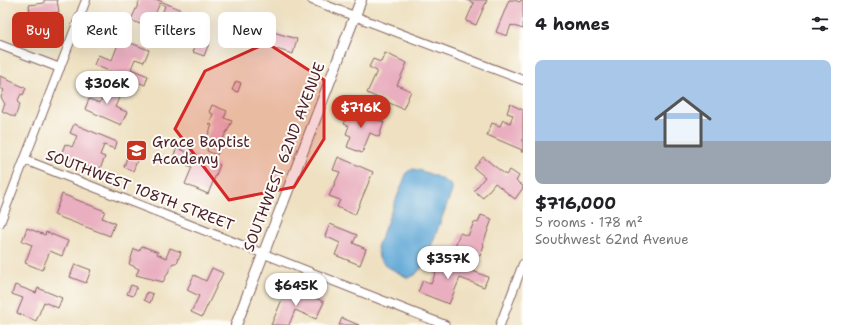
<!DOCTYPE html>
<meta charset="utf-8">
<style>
body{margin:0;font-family:"Shantell Sans",sans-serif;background:#f2f2f2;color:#202124;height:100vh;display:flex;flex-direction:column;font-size:15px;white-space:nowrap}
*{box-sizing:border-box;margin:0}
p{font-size:13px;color:#757577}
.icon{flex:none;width:22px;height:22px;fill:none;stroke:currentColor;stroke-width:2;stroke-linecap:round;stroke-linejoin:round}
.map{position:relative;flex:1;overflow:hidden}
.details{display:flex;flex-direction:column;background:#fff;width:320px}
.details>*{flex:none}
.guide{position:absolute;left:12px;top:12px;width:380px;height:36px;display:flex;gap:8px}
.price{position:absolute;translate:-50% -34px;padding:0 9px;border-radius:14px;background:#fff;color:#222;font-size:13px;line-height:26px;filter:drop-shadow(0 1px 2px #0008)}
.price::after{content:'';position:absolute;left:50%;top:24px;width:12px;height:9px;margin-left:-6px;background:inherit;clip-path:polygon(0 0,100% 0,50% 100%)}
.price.current{background:#c8321e;color:#fff}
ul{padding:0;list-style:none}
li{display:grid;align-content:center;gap:8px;height:212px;padding:0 12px}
li span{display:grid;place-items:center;height:124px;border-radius:8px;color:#555}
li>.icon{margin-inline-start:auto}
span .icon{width:72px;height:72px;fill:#fffc;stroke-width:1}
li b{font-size:17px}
h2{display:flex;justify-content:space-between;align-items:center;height:48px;padding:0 12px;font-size:17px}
.pill{padding:0 14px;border-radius:8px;background:#fff;box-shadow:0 4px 16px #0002;font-size:14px;line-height:36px}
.pill.current{background:#c8321e;color:#fff}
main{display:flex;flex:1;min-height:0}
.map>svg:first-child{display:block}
.water{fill:#5fa7d6;stroke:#546380}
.building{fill:#e9aebf}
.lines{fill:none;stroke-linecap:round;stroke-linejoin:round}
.minor-casing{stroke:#83635f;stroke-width:10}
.tertiary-casing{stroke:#83635f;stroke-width:12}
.minor{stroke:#fff;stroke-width:8}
.tertiary{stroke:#fff;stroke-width:10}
.marked{fill:#d62828;fill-opacity:0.2;stroke:#d62828;stroke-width:3;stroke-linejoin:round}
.labels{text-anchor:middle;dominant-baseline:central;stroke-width:4;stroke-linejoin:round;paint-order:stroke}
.poi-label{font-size:15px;fill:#4a1f2b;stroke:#fdfcf7;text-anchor:start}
.street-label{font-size:15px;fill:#4a1f2b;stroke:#fdfcf7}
</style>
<main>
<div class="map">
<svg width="523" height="325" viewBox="0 0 523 325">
<rect width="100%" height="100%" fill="#fdfcf7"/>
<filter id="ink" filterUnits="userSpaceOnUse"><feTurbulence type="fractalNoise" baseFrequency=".025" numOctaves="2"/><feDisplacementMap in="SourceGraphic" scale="8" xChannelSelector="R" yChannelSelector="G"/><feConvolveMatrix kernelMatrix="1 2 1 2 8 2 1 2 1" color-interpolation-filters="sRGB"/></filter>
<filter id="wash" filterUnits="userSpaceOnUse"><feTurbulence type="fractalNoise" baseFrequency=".012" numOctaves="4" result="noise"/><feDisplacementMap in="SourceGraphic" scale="16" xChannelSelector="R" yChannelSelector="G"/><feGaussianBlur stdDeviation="0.9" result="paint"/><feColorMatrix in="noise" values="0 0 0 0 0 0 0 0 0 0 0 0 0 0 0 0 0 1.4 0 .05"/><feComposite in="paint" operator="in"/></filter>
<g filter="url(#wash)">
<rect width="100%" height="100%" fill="#eee0c0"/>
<path class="water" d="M413 169C425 171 442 178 452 186V191L431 247 423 266 415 275 408 278 386 266 379 258 377 247 407 172Z"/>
<g id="blocks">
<g class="building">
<polygon points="44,0 57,0 59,12 44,14 46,25 32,28 29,5 44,3"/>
<polygon points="140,0 158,0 181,10 176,23 161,16 165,6 160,3 149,28 131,20"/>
<polygon points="466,0 487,0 476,25 466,21 474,3"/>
<polygon points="509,0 514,0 520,2 521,0 523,0 523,29 511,25 507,36 496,32"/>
<polygon points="249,25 297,39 293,54 245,40"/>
<polygon points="200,36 210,41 204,56 193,52"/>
<polygon points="120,39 149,50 144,62 135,59 131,69 148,76 145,85 94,65 98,55 112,60"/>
<polygon points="385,53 407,63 397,85 411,91 403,109 367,93 377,71 369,67 373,59 381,62"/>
<polygon points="0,76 8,79 8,80 26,88 23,95 21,94 17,102 20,104 15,117 2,111 5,104 1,97 4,90 0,88"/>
<polygon points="236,81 241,83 238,92 232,90"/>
<polygon points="105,84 117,90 114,96 119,98 115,107 127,112 121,125 85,109 89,99 100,103 102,98 95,95 98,87 103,89"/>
<polygon points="510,104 523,110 523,152 521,152 522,150 487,135 492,123 500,126 503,120 510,123 513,115 507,113"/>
<polygon points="212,105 227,111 224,118 232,121 227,132 226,132 217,155 207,151 208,146 204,145 212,125 209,124 213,114 209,112"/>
<polygon points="350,109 384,122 379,137 370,133 362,153 347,147 351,136 346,134 349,126 344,124"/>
<polygon points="74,124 117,142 115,149 104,145 100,155 105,157 99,171 61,155 65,144 72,147 77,136 70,133"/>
<polygon points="177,148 220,165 208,194 185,184 192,167 172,159"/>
<polygon points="127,157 137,161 133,171 124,167"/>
<polygon points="338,157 373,172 355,215 337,207 340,200 329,196 340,172 333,170"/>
<polygon points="483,157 506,175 510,170 519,176 516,181 523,186 523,188 515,199 495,183 483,198 474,191 485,177 474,168"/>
<polygon points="62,194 105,211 102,218 115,223 110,236 54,215"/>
<polygon points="481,215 492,219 483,244 484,245 480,256 455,246 460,233 468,236 474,222 478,223"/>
<polygon points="330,224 357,235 353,243 366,249 360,265 335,255 340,243 325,236"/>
<polygon points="27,228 45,235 46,232 68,241 62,256 50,251 42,270 25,263 32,245 22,241"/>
<polygon points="142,246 158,252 157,254 166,258 170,248 181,252 177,263 173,263 163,282 136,275 139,269 129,264 134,249 139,251"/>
<polygon points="432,255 488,277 484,287 460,278 449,304 418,292 423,280 431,284 437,269 428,265"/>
<polygon points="75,264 91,270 86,283 70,277"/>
<polygon points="212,268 223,273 202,317 191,312 199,296 187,290 194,275 206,281"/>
<polygon points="15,285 36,293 38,288 62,298 58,308 44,302 36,321 17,313 23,298 12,294"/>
<polygon points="131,285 137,287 133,296 127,294"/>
<polygon points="288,286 324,302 316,319 295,310 289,325 271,325"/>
<polygon points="147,292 153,294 150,303 144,300"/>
<polygon points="342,318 359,325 339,325"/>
</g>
</g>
</g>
<g filter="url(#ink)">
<use href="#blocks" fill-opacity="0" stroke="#83635f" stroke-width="1"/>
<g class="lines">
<defs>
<g id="minor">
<polyline points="312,0 523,80"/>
<polyline points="0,45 60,68"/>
<polyline points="25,160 445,325"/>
<polyline points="0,223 86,0"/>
<polyline points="500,325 523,264"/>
</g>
<polyline id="tertiary" points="236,325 361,0"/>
</defs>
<use href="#minor" class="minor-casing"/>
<use href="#tertiary" class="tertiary-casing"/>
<use href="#minor" class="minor"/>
<use href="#tertiary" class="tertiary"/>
</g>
</g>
<path class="marked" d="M267 43 324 80V139L294 187 229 200 175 129 205 71Z"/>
<defs>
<symbol id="school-square" viewBox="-11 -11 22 22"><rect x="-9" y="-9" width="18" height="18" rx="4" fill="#c8321e" stroke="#fdfcf7"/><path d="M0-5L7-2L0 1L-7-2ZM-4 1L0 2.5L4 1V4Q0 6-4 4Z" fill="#fff"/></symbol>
</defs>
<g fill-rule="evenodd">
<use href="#school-square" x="124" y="138" width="25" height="25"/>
</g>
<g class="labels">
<g class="poi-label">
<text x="152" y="142">Grace Baptist<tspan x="152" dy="17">Academy</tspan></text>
</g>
<g class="street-label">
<text transform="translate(284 157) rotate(-69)">SOUTHWEST 62ND AVENUE</text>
<text transform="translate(140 190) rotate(21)">SOUTHWEST 108TH STREET</text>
</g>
</g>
</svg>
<b class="price" style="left:107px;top:105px">$306K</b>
<b class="price current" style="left:361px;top:129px">$716K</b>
<b class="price" style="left:448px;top:280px">$357K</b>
<b class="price" style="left:296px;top:307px">$645K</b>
<div class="guide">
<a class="pill current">Buy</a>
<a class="pill">Rent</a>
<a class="pill">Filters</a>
<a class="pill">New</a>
</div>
</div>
<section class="details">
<h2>4 homes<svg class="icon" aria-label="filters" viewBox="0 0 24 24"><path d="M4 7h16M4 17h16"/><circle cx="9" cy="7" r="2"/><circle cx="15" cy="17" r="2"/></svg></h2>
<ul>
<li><span style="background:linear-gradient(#a9c7e8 65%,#9aa5b1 0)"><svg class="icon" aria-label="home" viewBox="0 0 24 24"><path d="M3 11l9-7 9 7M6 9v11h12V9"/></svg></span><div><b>$716,000</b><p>5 rooms · 178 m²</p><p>Southwest 62nd Avenue</p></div></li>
</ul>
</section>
</main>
